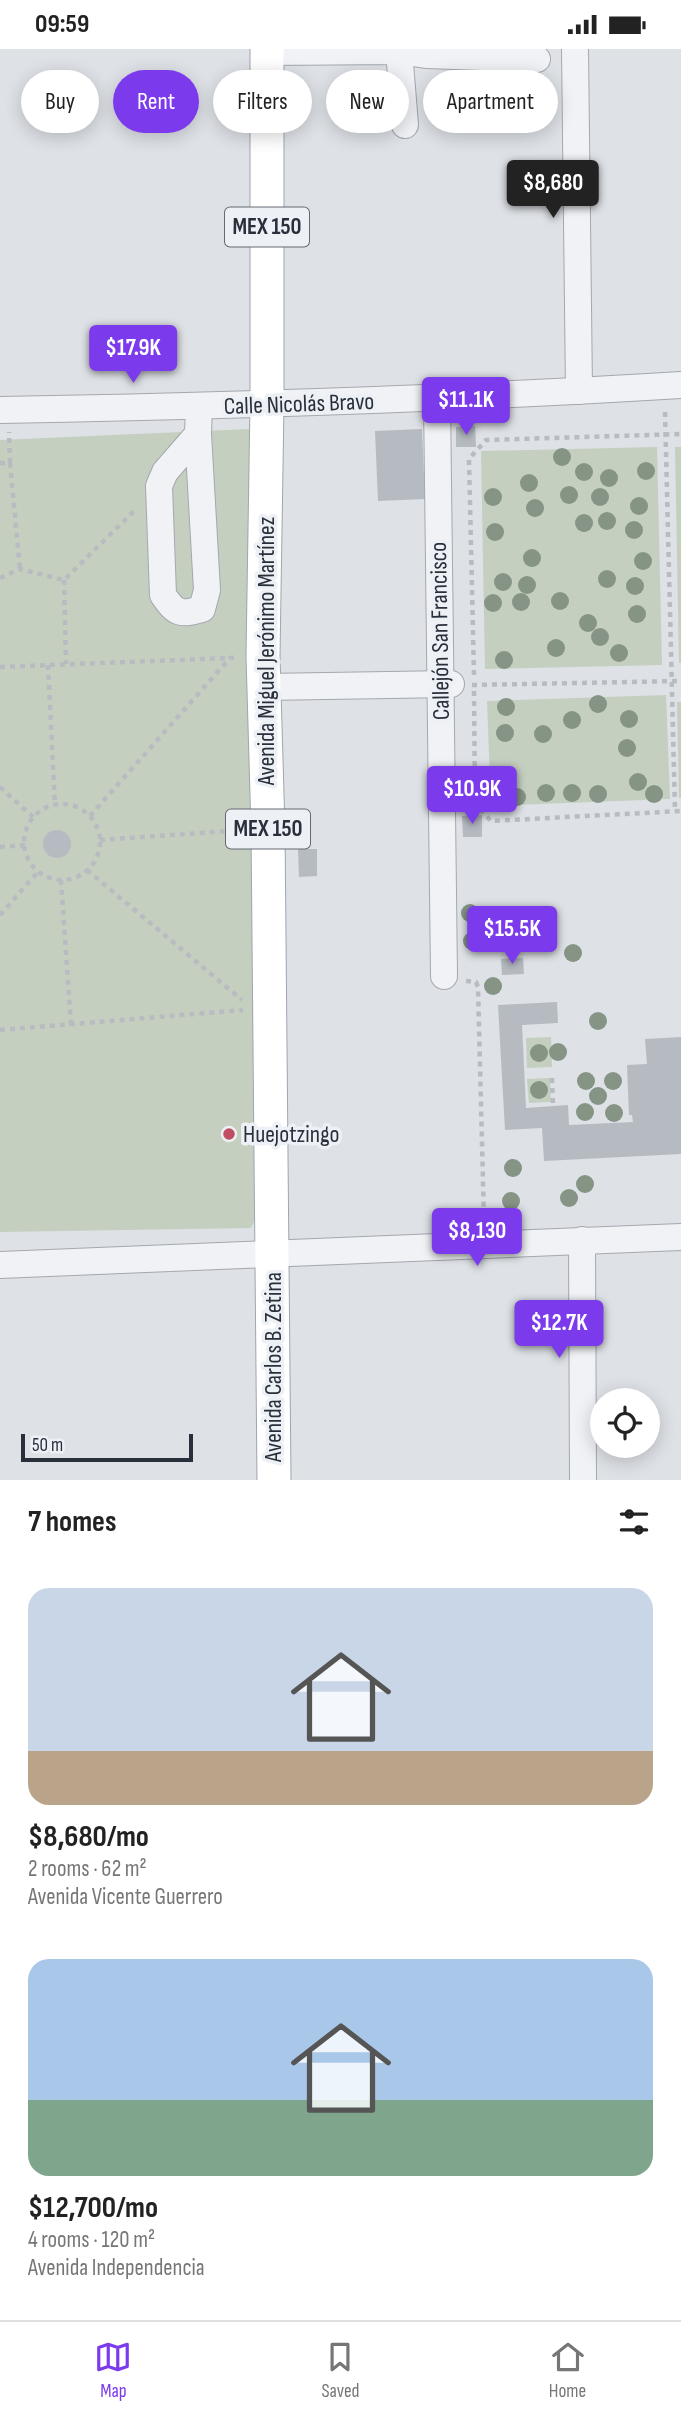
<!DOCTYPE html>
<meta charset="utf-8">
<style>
body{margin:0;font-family:"Sofia Sans Condensed",sans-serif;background:#f6f6f6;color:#222;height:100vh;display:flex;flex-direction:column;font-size:26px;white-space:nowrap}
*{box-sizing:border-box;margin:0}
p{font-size:23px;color:#767676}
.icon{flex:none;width:38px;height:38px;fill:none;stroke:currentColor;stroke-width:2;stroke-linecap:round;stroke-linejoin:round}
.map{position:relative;height:1431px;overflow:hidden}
.drawer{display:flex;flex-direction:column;background:#fff;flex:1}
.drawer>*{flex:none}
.top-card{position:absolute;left:21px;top:21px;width:640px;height:63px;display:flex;gap:14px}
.fabs{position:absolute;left:590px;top:1339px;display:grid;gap:14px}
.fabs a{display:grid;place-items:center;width:70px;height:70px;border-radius:50%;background:#fff;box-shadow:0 4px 18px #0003;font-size:35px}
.scale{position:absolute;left:21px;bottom:18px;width:172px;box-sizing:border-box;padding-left:7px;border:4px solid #29303b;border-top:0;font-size:19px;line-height:24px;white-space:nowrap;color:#29303b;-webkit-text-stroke:5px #edf0f4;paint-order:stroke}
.price{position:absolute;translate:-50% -60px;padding:0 16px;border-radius:7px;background:#7c3aed;color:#fff;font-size:23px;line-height:46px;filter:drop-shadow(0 2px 4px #0008)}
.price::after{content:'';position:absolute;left:50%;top:42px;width:21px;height:16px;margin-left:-10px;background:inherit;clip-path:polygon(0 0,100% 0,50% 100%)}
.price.active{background:#222;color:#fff}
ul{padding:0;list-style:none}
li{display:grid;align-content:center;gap:14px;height:371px;padding:0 28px}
li span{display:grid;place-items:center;height:217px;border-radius:21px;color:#555}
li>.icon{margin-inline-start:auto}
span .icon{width:126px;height:126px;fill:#fffc;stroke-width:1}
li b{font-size:30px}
h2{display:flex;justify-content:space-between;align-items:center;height:84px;padding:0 28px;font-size:30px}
.chip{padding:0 24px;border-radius:32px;background:#fff;box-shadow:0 4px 18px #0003;font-size:24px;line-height:63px}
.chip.active{background:#7c3aed;color:#fff}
.status{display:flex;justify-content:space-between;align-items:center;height:49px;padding:0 35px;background:#fff;direction:ltr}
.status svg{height:19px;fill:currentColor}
.dock{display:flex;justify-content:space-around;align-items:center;height:98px;border-top:2px solid #e0e0e0;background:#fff;font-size:19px;color:#767676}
.dock a{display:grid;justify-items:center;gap:4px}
.dock .active{color:#7c3aed}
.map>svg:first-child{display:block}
.green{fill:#c4cfc0}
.building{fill:#b6bbc2}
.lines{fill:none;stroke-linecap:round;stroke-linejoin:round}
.minor-casing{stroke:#a4a8af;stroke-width:28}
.major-casing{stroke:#9ea6b0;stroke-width:35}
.path{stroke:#b8bcc1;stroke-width:4.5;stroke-dasharray:5 5;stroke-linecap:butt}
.minor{stroke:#f0f2f5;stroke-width:26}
.major{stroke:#fff;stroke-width:33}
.tree{fill:#869486}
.poi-dot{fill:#bf4e63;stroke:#edf0f4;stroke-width:2.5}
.labels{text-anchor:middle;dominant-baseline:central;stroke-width:7;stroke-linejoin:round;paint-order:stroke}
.shield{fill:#edf0f4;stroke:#646a72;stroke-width:2}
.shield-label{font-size:23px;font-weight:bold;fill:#29303b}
.street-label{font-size:24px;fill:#29303b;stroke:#edf0f4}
.poi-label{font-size:24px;fill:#29303b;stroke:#edf0f4;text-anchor:start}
</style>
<div class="status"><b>09:59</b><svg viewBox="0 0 49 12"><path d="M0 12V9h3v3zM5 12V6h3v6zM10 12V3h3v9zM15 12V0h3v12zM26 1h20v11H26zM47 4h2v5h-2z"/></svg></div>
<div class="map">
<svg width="681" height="1431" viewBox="0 0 681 1431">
<rect width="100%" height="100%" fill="#dee1e6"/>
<g class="green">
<polygon points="249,380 258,1165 251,1179 0,1183 0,391"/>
<polygon points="657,398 662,616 485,620 481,402"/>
<polygon points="675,398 681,398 681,614 679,614"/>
<polygon points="666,646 670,750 491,757 487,652"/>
<polygon points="677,653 681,653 681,749 679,749"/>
<polygon points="551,988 552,1018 527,1019 526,989"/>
<polygon points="550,1029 551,1053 529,1054 527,1030"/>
</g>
<g class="building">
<polygon points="475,377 476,398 456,398 456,378"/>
<polygon points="422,380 425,450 378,452 375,382"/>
<polygon points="482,766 482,788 463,788 462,767"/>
<circle cx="57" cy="795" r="14"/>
<polygon points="298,800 317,800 317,827 299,828"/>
<polygon points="523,909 524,925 502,926 501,910"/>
<polygon points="557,953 558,974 522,976 526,1059 568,1056 569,1076 633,1073 632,1066 629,1066 627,1016 647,1015 645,990 681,988 681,1105 544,1112 542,1079 505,1081 498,956"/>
</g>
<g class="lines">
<defs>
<g id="minor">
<polyline points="575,0 579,342"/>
<polyline points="399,2 405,76"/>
<polyline points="268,3 399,2 426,6 537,10"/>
<polyline points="437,350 444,927"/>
<path d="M0 361C227 357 454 350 681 336"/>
<path d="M198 385 165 423 159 437 163 546C176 565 180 566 202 560L207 541 198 385 199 358"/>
<polyline points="264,638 451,635"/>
<polyline points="582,1191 583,1431"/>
<polyline points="0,1216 681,1188"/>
</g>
<polyline id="major" points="267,0 267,355 263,607 268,780 274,1431"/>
</defs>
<use href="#minor" class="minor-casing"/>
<use href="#major" class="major-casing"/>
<g class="path">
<polyline points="665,363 675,762"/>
<polyline points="0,414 10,414 9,383"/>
<polyline points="10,414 20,520"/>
<polyline points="0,529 20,520 64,531 135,461"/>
<polyline points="64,531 66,615"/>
<polyline points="48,616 55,756"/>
<polyline points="0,618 229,609"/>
<polyline points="474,626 469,410 486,391 681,385"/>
<polyline points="472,636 681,632"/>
<polyline points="474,642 475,754 491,772 681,762"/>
<polyline points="0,738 33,768"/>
<circle cx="62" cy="793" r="38"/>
<polyline points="90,767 230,609 238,608"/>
<polyline points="100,791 243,781"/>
<polyline points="0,798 25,796"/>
<polyline points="87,821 242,951"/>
<polyline points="61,831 71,976"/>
<polyline points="0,866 38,823"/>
<polyline points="466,932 476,933 478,938 484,1172"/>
<polyline points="0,981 243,961"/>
<polyline points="552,1029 553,1057"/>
</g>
<use href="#minor" class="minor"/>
<use href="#major" class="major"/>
</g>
<g class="tree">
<circle cx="562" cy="408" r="9"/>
<circle cx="646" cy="422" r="9"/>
<circle cx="584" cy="423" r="9"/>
<circle cx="609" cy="429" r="9"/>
<circle cx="529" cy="434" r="9"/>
<circle cx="569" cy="446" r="9"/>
<circle cx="493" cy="448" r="9"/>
<circle cx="600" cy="448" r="9"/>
<circle cx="639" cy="457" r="9"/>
<circle cx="535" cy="459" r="9"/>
<circle cx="607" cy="472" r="9"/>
<circle cx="584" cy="474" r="9"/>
<circle cx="634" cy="481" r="9"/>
<circle cx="495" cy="483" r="9"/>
<circle cx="532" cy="509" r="9"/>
<circle cx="643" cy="512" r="9"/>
<circle cx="607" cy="530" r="9"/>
<circle cx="503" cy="533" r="9"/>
<circle cx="527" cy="536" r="9"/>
<circle cx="635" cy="537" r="9"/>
<circle cx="560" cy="552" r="9"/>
<circle cx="521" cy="553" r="9"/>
<circle cx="493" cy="554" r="9"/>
<circle cx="637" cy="565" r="9"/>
<circle cx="588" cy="574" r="9"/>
<circle cx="600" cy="588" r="9"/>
<circle cx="556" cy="599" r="9"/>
<circle cx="619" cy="604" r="9"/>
<circle cx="504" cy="611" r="9"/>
<circle cx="598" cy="655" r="9"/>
<circle cx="506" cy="658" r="9"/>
<circle cx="629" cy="670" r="9"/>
<circle cx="572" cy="671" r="9"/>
<circle cx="505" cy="684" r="9"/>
<circle cx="543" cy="685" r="9"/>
<circle cx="627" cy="699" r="9"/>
<circle cx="638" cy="733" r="9"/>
<circle cx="504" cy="735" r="9"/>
<circle cx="546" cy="744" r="9"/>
<circle cx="572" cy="744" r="9"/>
<circle cx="598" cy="745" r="9"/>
<circle cx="654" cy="745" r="9"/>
<circle cx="517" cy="748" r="9"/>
<circle cx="470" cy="864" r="9"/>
<circle cx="472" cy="892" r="9"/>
<circle cx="493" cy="892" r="9"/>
<circle cx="573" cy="904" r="9"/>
<circle cx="493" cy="937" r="9"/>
<circle cx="598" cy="972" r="9"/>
<circle cx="558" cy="1003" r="9"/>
<circle cx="539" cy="1004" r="9"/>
<circle cx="586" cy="1032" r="9"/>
<circle cx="613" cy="1032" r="9"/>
<circle cx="539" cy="1041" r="9"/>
<circle cx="598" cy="1047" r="9"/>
<circle cx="585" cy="1063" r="9"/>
<circle cx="614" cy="1064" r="9"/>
<circle cx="513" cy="1119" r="9"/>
<circle cx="585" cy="1135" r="9"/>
<circle cx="569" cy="1149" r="9"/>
<circle cx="511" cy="1152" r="9"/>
</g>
<circle class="poi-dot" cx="229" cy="1085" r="7"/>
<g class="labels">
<g class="shield">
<rect x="225" y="158.5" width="84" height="39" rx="5"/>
<rect x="226" y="760.5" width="84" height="39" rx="5"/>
</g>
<g class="shield-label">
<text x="267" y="178">MEX 150</text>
<text x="268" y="780">MEX 150</text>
</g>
<g class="street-label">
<text transform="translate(299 355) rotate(-2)">Calle Nicolás Bravo</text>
<text transform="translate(440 582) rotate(-91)">Callejón San Francisco</text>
<text transform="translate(266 602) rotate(-90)">Avenida Miguel Jerónimo Martínez</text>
<text transform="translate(273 1318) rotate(-90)">Avenida Carlos B. Zetina</text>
</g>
<g class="poi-label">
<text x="243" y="1085">Huejotzingo</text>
</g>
</g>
</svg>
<div class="fabs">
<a><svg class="icon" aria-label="locate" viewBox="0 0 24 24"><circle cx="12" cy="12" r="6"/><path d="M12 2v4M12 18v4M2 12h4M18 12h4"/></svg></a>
</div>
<div class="scale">50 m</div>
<b class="price active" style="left:553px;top:171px">$8,680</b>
<b class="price" style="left:133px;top:336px">$17.9K</b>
<b class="price" style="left:466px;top:388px">$11.1K</b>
<b class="price" style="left:472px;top:777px">$10.9K</b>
<b class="price" style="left:512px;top:917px">$15.5K</b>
<b class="price" style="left:477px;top:1219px">$8,130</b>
<b class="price" style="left:559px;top:1311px">$12.7K</b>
<div class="top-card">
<a class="chip">Buy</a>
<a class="chip active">Rent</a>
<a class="chip">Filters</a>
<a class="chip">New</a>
<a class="chip">Apartment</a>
</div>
</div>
<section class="drawer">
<h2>7 homes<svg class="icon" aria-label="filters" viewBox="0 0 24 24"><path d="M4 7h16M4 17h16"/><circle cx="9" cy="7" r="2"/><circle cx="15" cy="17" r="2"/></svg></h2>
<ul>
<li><span style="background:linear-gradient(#c9d6e8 75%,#b9a48a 0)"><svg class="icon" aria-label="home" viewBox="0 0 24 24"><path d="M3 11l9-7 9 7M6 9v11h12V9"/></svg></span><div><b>$8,680/mo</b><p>2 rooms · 62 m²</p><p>Avenida Vicente Guerrero</p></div></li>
<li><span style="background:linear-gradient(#a9c7e8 65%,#7fa58c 0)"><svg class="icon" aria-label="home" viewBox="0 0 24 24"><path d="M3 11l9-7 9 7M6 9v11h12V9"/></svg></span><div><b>$12,700/mo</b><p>4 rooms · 120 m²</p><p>Avenida Independencia</p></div></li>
</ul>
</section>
<nav class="dock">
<a class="active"><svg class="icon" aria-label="map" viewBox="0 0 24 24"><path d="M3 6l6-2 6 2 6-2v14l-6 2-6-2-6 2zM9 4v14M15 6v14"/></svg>Map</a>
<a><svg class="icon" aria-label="saved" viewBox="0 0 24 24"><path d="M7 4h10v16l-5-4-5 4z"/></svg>Saved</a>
<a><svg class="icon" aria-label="home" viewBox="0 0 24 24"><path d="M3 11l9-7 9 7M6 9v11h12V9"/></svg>Home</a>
</nav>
